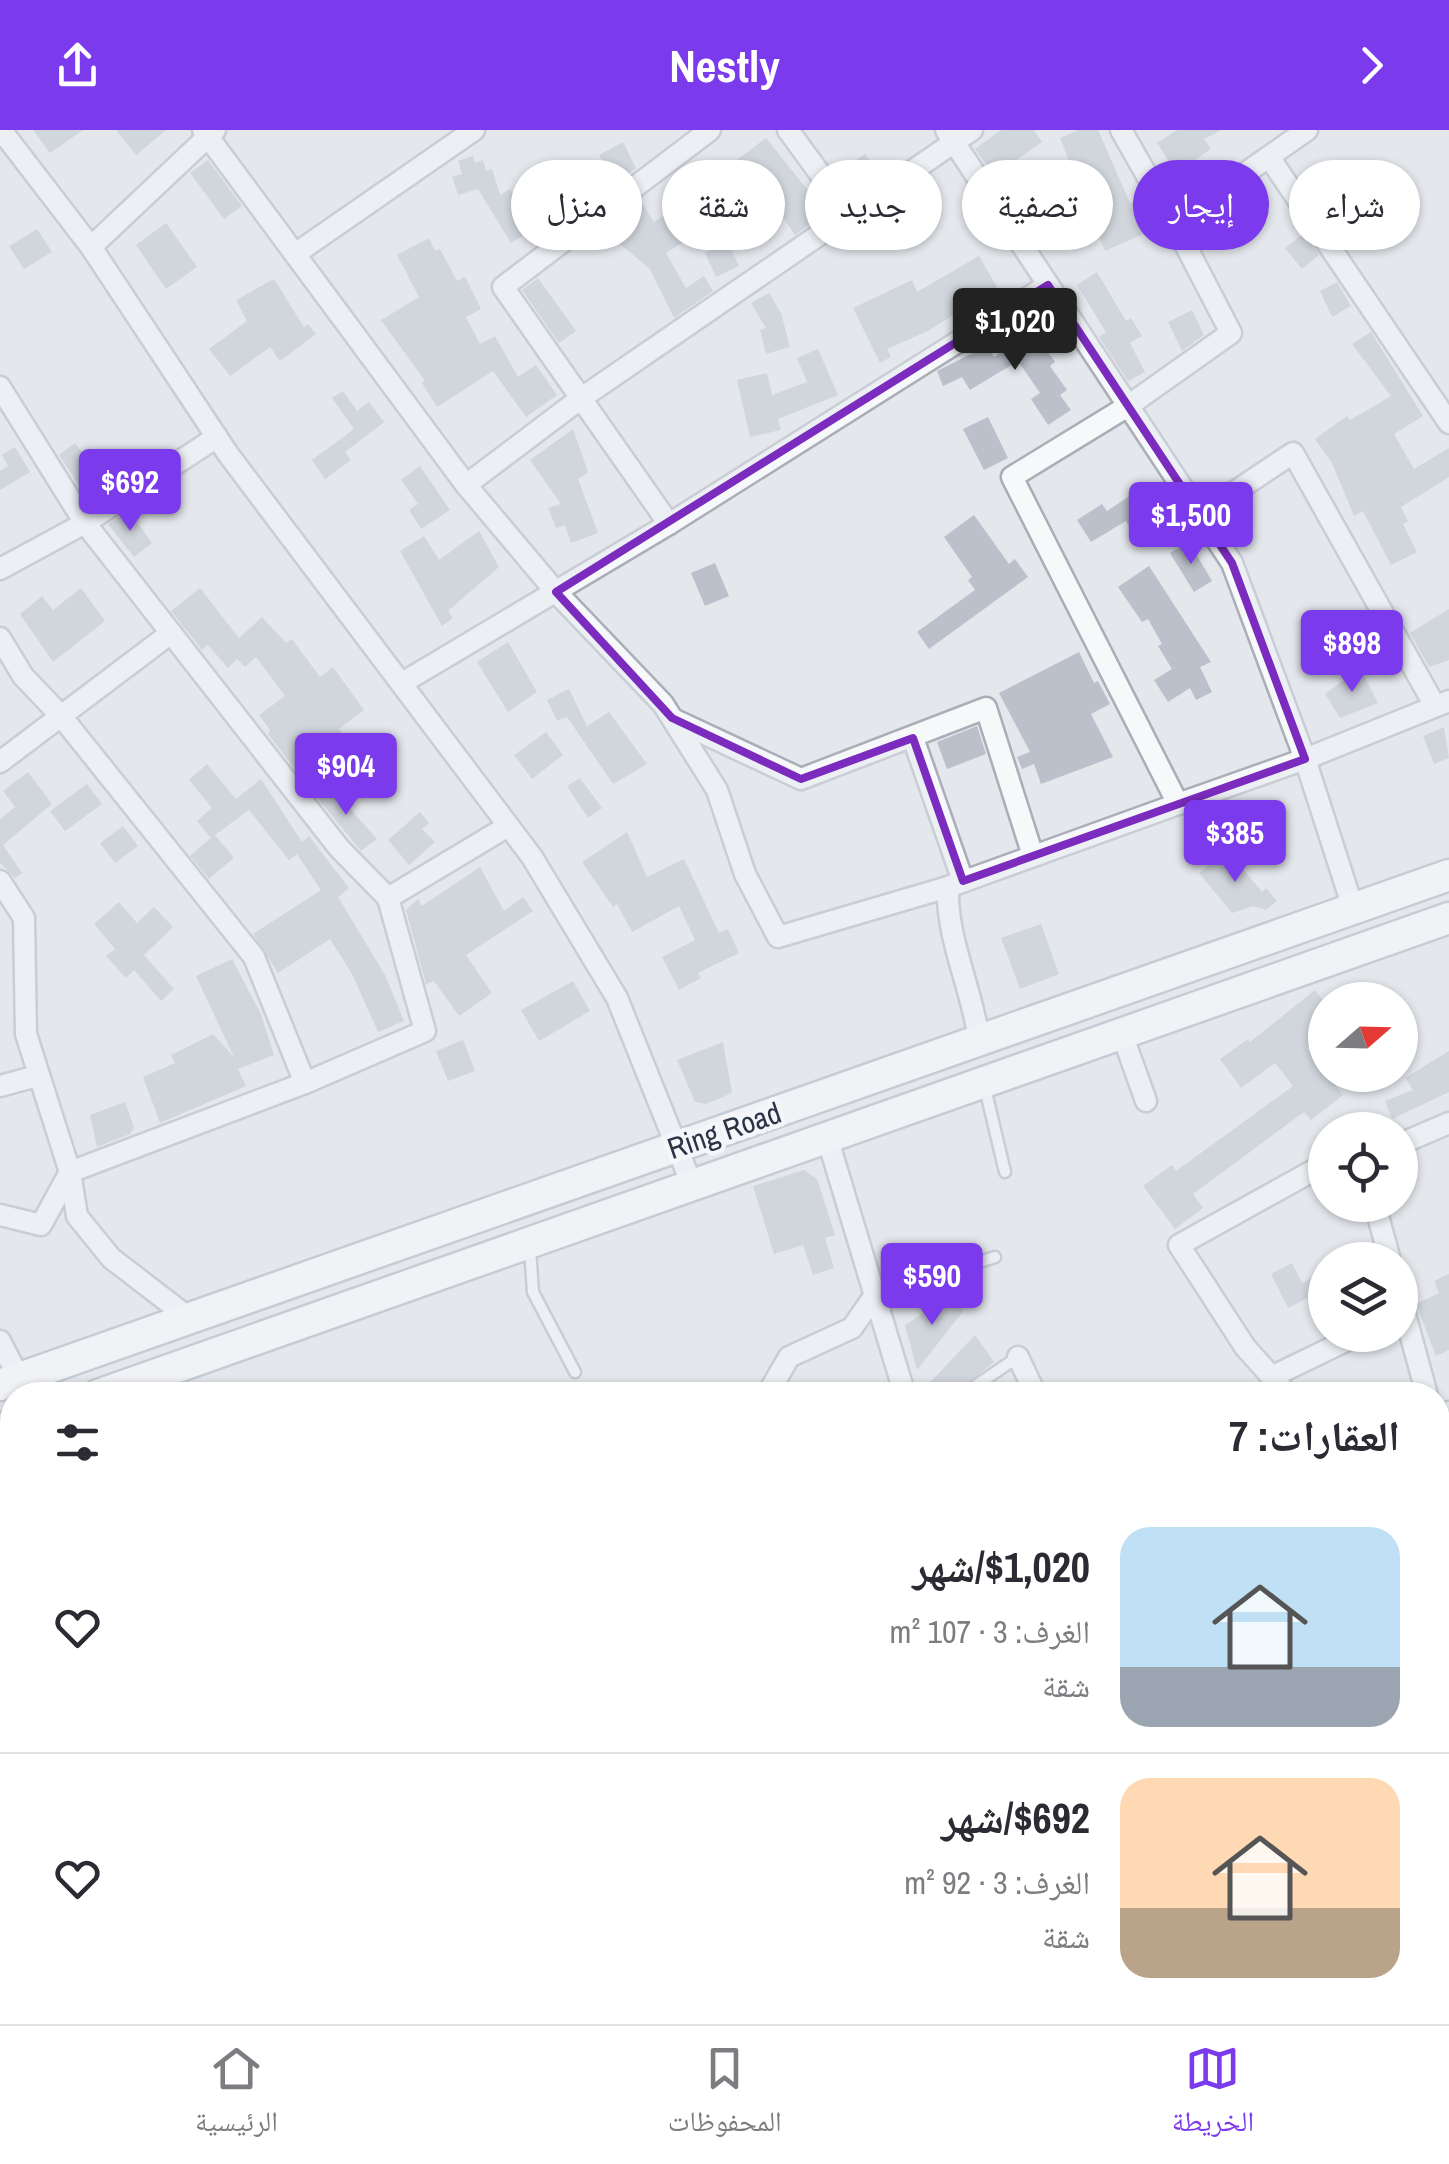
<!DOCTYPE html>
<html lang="ar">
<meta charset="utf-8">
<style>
body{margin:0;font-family:"Archivo Narrow","Noto Naskh Arabic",sans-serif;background:#f2f2f3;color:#2b2b33;direction:rtl;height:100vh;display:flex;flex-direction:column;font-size:38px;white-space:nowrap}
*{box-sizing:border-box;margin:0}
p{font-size:32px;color:#7c7c81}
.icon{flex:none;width:55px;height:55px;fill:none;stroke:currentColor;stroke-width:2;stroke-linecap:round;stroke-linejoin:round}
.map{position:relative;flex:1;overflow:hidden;direction:ltr}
.drawer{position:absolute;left:0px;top:1252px;width:1450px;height:642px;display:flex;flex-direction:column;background:#fff;border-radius:40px 40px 0 0;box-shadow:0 2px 8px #0004;direction:rtl}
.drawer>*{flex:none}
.banner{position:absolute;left:30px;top:30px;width:1390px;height:90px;direction:rtl;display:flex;gap:20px}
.needle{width:65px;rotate:70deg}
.buttons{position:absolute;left:1308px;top:852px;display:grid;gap:20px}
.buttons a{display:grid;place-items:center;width:110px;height:110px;border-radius:50%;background:#fff;box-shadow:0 2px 8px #0004;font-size:50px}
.price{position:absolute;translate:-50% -85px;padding:0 22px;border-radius:10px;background:#7c3aed;color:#fff;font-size:32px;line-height:65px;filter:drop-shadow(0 2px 5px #0008)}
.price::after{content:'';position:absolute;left:50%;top:60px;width:30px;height:22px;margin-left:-15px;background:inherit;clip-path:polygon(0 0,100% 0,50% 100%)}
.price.on{background:#222;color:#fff}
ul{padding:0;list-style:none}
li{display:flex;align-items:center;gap:30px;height:250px;padding:0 50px}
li+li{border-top:2px solid #e1e1e2}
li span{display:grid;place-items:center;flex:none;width:280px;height:200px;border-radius:30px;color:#555}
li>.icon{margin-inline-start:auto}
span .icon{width:120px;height:120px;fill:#fffc;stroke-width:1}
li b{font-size:42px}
h2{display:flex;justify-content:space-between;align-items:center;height:120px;padding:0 50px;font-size:42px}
.chip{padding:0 35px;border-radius:45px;background:#fff;box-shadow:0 2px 8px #0004;font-size:35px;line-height:90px}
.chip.on{background:#7c3aed;color:#fff}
header{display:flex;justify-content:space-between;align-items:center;height:130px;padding:0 50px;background:#7c3aed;color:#fff;font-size:45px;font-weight:800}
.tabs{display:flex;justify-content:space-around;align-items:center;height:140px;border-top:2px solid #e1e1e2;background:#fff;font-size:28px;color:#7c7c81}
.tabs a{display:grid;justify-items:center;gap:5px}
.tabs .on{color:#7c3aed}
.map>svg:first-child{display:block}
.building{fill:#bbc0ca}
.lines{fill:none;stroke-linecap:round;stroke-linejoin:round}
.lane-casing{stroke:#a9aeb7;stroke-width:15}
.street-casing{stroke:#a9aeb7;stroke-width:25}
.primary-casing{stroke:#a3abb8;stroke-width:35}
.lane{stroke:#f7f8fa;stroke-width:10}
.street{stroke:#f7f8fa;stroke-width:20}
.primary{stroke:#fff;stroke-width:30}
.marked{fill:none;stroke:#7b2cbf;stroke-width:8;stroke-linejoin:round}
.labels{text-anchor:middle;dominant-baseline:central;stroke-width:9;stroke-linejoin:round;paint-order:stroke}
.street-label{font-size:30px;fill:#2b3445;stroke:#f4f6f9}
</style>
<header><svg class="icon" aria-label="forward" viewBox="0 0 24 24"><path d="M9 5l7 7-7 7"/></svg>Nestly<svg class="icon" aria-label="share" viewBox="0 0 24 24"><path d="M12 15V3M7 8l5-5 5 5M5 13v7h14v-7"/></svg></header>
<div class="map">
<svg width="1449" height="1894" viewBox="0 0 1449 1894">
<rect width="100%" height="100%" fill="#e4e7ec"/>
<g class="building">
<polygon points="33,0 83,0 50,23"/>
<polygon points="116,0 166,0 136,25"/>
<polygon points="1001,0 1034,0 1042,12 994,45 975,19"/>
<polygon points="1078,0 1098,0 1130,73 1139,69 1153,100 1105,121 1060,8"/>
<polygon points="1177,0 1221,0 1204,9 1211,19 1176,42 1157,13"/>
<polygon points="766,8 826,83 795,105 773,72 762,79 730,35"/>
<polygon points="623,12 636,38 615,53 599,25"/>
<polygon points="865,24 881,46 853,65 837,44"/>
<polygon points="473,26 475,33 483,30 486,41 492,39 500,65 510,59 534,99 511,113 478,59 458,65 452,47 462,44 458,31"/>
<polygon points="208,30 242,76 224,89 190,43"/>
<polygon points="1382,42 1398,66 1373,83 1358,60"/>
<polygon points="910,59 930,92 904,107 886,75"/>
<polygon points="640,70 654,92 674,79 691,107 666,123 686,158 704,146 713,161 674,188 650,139 615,110 630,78"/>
<polygon points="166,93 197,137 166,159 136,115"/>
<polygon points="37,99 52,122 24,139 9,116"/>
<polygon points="1304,103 1319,125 1302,139 1285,118"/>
<polygon points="429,108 435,121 440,119 457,151 465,147 481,179 466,187 480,214 495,206 518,247 536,235 557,265 526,287 493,241 437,277 422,253 425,251 381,190 419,167 397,125"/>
<polygon points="728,113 739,136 716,147 705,123"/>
<polygon points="979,126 997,157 928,201 887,219 891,227 880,233 853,178 912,150 917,162"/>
<polygon points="1097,142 1126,191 1131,188 1142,206 1130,213 1145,242 1128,251 1099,207 1106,202 1077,155"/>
<polygon points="538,148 576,201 559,213 522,160"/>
<polygon points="274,149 304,197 308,194 316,204 280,231 270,217 230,246 209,219 247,191 236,170"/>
<polygon points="1337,152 1351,176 1332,187 1320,161"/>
<polygon points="769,163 781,183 790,217 766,224 760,200 766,198 751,173"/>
<polygon points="1192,180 1204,205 1182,221 1168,192"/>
<polygon points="1033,200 1055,232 1050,236 1067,260 1060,265 1071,280 1048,295 1031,269 1040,263 1018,231 970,260 962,247 943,256 937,241 987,216 994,227"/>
<polygon points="1371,202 1423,286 1394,304 1414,339 1449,318 1449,347 1401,377 1408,391 1403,394 1417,422 1391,435 1363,381 1354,386 1332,333 1315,309 1347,286 1350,290 1391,266 1352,214"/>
<polygon points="818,219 838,265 778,289 781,300 750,307 737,250 767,243 772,265 807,252 797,228"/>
<polygon points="343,261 357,281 369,272 384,292 345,322 351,330 325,349 312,330 354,299 332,268"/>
<polygon points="988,287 1008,328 984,340 963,299"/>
<polygon points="573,299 588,342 578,349 598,403 571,413 565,395 556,398 548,378 561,374 530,330"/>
<polygon points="75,313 100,347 82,360 59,325"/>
<polygon points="15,317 30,342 0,360 0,341 8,336 2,325"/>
<polygon points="420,336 450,380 421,399 409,380 418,374 401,350"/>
<polygon points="1140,359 1166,398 1142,415 1126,391 1091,412 1077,390 1102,374 1107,381"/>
<polygon points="129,381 152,413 134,427 108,394"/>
<polygon points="974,385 1009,434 1015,429 1028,447 929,519 917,502 975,460 968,450 972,447 944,407"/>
<polygon points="479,401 499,437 448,481 453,488 442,496 400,421 424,406 439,430"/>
<polygon points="1189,412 1212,451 1194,462 1170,423"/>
<polygon points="715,433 729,466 705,476 691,443"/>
<polygon points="1149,436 1211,532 1200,537 1212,562 1196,570 1190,558 1168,572 1154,550 1172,539 1158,516 1162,514 1148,489 1142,492 1118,457"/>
<polygon points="81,458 105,491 53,532 20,484 42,466 53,480"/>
<polygon points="200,458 239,508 262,487 286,513 292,509 320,547 333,537 364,580 339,599 368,638 344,656 322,625 298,643 268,604 270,600 259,585 285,566 256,527 245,537 237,529 228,538 208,515 202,520 171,481"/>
<polygon points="1449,479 1449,530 1429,537 1410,503"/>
<polygon points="1371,492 1387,518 1362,532 1347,506"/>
<polygon points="508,512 537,562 508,582 477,532"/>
<polygon points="1079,522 1094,553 1098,551 1110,574 1091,584 1113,627 1041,654 1034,634 1022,639 1017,627 1030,622 999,563"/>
<polygon points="1360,538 1378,573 1340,588 1325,564"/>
<polygon points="569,559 587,596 609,582 647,634 613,654 567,587 557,591 547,570"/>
<polygon points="977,596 986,624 947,639 937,612"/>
<polygon points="1444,597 1449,628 1434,634 1423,606"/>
<polygon points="546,602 563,625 532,649 514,625"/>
<polygon points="207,634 236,669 261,649 302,712 309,706 349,758 338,767 385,845 404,891 378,902 352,844 330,809 278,843 253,804 321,760 297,724 289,730 249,680 215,705 234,728 209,749 190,726 214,705 211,708 197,691 212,678 189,650"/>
<polygon points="28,642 52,674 3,715 22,743 15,748 0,733 0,689 15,677 3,661"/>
<polygon points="580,648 602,678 588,688 567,656"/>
<polygon points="87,654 102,674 65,701 50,681"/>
<polygon points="328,654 377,709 361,721 315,665"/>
<polygon points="420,682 429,693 422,699 435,712 409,735 388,710"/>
<polygon points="123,696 138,716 115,733 100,713"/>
<polygon points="627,702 647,747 684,729 719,803 728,799 739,823 698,843 701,848 679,860 662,827 695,810 679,776 632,802 617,774 613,777 582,732"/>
<polygon points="1227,720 1262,762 1266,758 1277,771 1266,780 1253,776 1232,783 1199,743"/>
<polygon points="480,737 504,781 523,767 533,781 466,825 492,863 459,886 434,851 426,854 406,780 418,769 422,776"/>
<polygon points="119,772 137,793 154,777 173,797 144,825 174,859 161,871 134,840 126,848 106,826 115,819 94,794"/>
<polygon points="1041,794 1059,844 1020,859 1001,808"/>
<polygon points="232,829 261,884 274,925 238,939 246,956 160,993 143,947 175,933 171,925 213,904 234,927 196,846"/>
<polygon points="573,851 590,881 539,911 521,880"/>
<polygon points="1315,860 1325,873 1325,904 1307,918 1343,965 1311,990 1304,982 1193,1064 1203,1078 1175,1099 1143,1056 1172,1035 1176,1041 1293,956 1275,933 1241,958 1220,929 1248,909 1250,912"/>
<polygon points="463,910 475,941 448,951 436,921"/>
<polygon points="723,912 732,963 706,974 695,972 677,930"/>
<polygon points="1449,921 1449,962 1392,989 1385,971 1413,960 1405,948"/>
<polygon points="125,972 134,997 130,1004 97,1017 90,985"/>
<polygon points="804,1040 817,1049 835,1105 825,1108 834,1138 813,1145 803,1115 774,1124 753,1056"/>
<polygon points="1292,1133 1302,1153 1320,1143 1325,1153 1325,1183 1315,1164 1288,1178 1271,1144"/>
<polygon points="1449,1144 1449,1220 1436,1226 1416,1174 1439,1163 1434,1151"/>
<polygon points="950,1166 964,1180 917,1240 905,1195"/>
<polygon points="975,1205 994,1232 953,1265 918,1265"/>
</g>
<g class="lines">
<defs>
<g id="lane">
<polyline points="985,958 1005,1042"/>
<polyline points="530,1119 533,1162 575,1242"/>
<polyline points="876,1165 995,1127"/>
<polyline points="962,1265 1018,1227"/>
</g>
<g id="street">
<polyline points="1,0 91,117 228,324 532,727 617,868 692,1055"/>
<polyline points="203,0 466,355 556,462 663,574 717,660 745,744 778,807 948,757 1178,674 1012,347 1128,276 1231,203 1174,93"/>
<polyline points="788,0 850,85"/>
<polyline points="946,0 1232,433 1305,629 1353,778"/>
<polyline points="1121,0 1174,93 1307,0"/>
<polyline points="1269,27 1449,293"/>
<polyline points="91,117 215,0"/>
<polyline points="295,124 474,0"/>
<polyline points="0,257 85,393 339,718 388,768 508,696"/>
<polyline points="466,355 580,269 972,0"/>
<polyline points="1200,385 1293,323 1435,576"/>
<polyline points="669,394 503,157 710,0"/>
<polyline points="0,439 85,393 217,307"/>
<polyline points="0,508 23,546 61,586 254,827 305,953 70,1042 41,1095 0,1085"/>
<polyline points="402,553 669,394 1048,155"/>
<polyline points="675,590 801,649 986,578 1033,726"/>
<polyline points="913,608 963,751"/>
<polyline points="0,632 171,503"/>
<polyline points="1178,674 1305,629 1449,571"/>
<polyline points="0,751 24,788 26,904 70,1042 77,1086 111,1128 189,1188"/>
<path d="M948 757C946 809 972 858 979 910"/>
<polyline points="1122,904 1146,971"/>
<polyline points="305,953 425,901 388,768"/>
<polyline points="0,956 37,946"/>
<polyline points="827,1007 905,1265"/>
<polyline points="1400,1014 1449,993"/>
<polyline points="1375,1075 1390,1130"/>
<polyline points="1400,1166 1427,1265"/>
<polyline points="0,1211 19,1248"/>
<polyline points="1018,1227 1036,1265"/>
<polyline points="1271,1247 1358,1205"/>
<polyline points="767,1265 789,1227 852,1198 875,1165"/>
<polyline points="1288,1265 1245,1217 1179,1115 1325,1034"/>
<polyline points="1438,1291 1449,1282"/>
<polyline points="1438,1518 1449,1511"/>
<polyline points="1438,1620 1449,1652"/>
<polyline points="1438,1715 1449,1709"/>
<polyline points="907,1882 911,1894"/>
<polyline points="429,1894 438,1882"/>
<polyline points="663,1894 676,1882"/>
<polyline points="932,1894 945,1882"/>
<polyline points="1198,1894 1214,1882"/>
</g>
<g id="primary">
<polyline points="0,1255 1449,745"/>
<polyline points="98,1265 1449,788"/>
<polyline points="0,1300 12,1295"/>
</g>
</defs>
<use href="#lane" class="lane-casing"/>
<use href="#street" class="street-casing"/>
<use href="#primary" class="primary-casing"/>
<use href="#lane" class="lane"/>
<use href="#street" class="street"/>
<use href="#primary" class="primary"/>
</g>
<path d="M0 0H1449V1894H0ZM1048 155 1232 433 1305 629 963 751 913 608 801 649 672 588 556 462Z" fill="#e4e7ec" fill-opacity=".55" fill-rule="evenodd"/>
<path class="marked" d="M1048 155 1232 433 1305 629 963 751 913 608 801 649 672 588 556 462Z"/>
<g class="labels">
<g class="street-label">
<text transform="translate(724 1000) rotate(-19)">Ring Road</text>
</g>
</g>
</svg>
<div class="buttons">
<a><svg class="needle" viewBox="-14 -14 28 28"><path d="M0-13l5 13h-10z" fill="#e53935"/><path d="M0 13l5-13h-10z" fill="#7c7c81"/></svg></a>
<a><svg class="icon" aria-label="locate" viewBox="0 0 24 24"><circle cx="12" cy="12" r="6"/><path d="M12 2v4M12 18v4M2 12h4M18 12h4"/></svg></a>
<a><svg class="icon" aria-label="layers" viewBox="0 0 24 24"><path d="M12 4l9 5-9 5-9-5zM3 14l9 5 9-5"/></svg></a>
</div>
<b class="price on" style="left:1015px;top:243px">$1,020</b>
<b class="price" style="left:130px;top:404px">$692</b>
<b class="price" style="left:1191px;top:437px">$1,500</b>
<b class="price" style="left:1352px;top:565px">$898</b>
<b class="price" style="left:346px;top:688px">$904</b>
<b class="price" style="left:1235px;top:755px">$385</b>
<b class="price" style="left:932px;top:1198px">$590</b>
<div class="banner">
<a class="chip">شراء</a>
<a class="chip on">إيجار</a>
<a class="chip">تصفية</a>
<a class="chip">جديد</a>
<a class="chip">شقة</a>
<a class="chip">منزل</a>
</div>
<section class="drawer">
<h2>العقارات: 7<svg class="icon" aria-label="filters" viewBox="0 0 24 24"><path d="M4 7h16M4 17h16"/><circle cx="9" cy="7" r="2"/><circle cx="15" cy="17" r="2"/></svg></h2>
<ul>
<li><span style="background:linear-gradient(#bfe0f5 70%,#9aa5b1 0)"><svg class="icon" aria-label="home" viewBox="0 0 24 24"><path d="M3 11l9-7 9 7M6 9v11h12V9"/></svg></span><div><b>$1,020/شهر</b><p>الغرف: 3 · 107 m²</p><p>شقة</p></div><svg class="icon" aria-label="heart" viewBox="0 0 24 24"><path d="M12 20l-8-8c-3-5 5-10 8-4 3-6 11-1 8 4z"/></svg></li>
<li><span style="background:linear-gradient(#ffd9b3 65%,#b9a48a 0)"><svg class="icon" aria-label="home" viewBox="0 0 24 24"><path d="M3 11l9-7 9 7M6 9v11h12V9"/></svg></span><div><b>$692/شهر</b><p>الغرف: 3 · 92 m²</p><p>شقة</p></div><svg class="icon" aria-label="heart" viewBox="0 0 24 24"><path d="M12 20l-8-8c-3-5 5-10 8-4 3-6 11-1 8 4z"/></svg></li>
</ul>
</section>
</div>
<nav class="tabs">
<a class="on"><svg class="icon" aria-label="map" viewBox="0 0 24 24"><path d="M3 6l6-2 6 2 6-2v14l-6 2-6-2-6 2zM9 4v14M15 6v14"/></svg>الخريطة</a>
<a><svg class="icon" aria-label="saved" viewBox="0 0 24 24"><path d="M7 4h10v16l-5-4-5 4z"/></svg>المحفوظات</a>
<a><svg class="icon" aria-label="home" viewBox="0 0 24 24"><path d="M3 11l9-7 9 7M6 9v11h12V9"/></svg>الرئيسية</a>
</nav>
